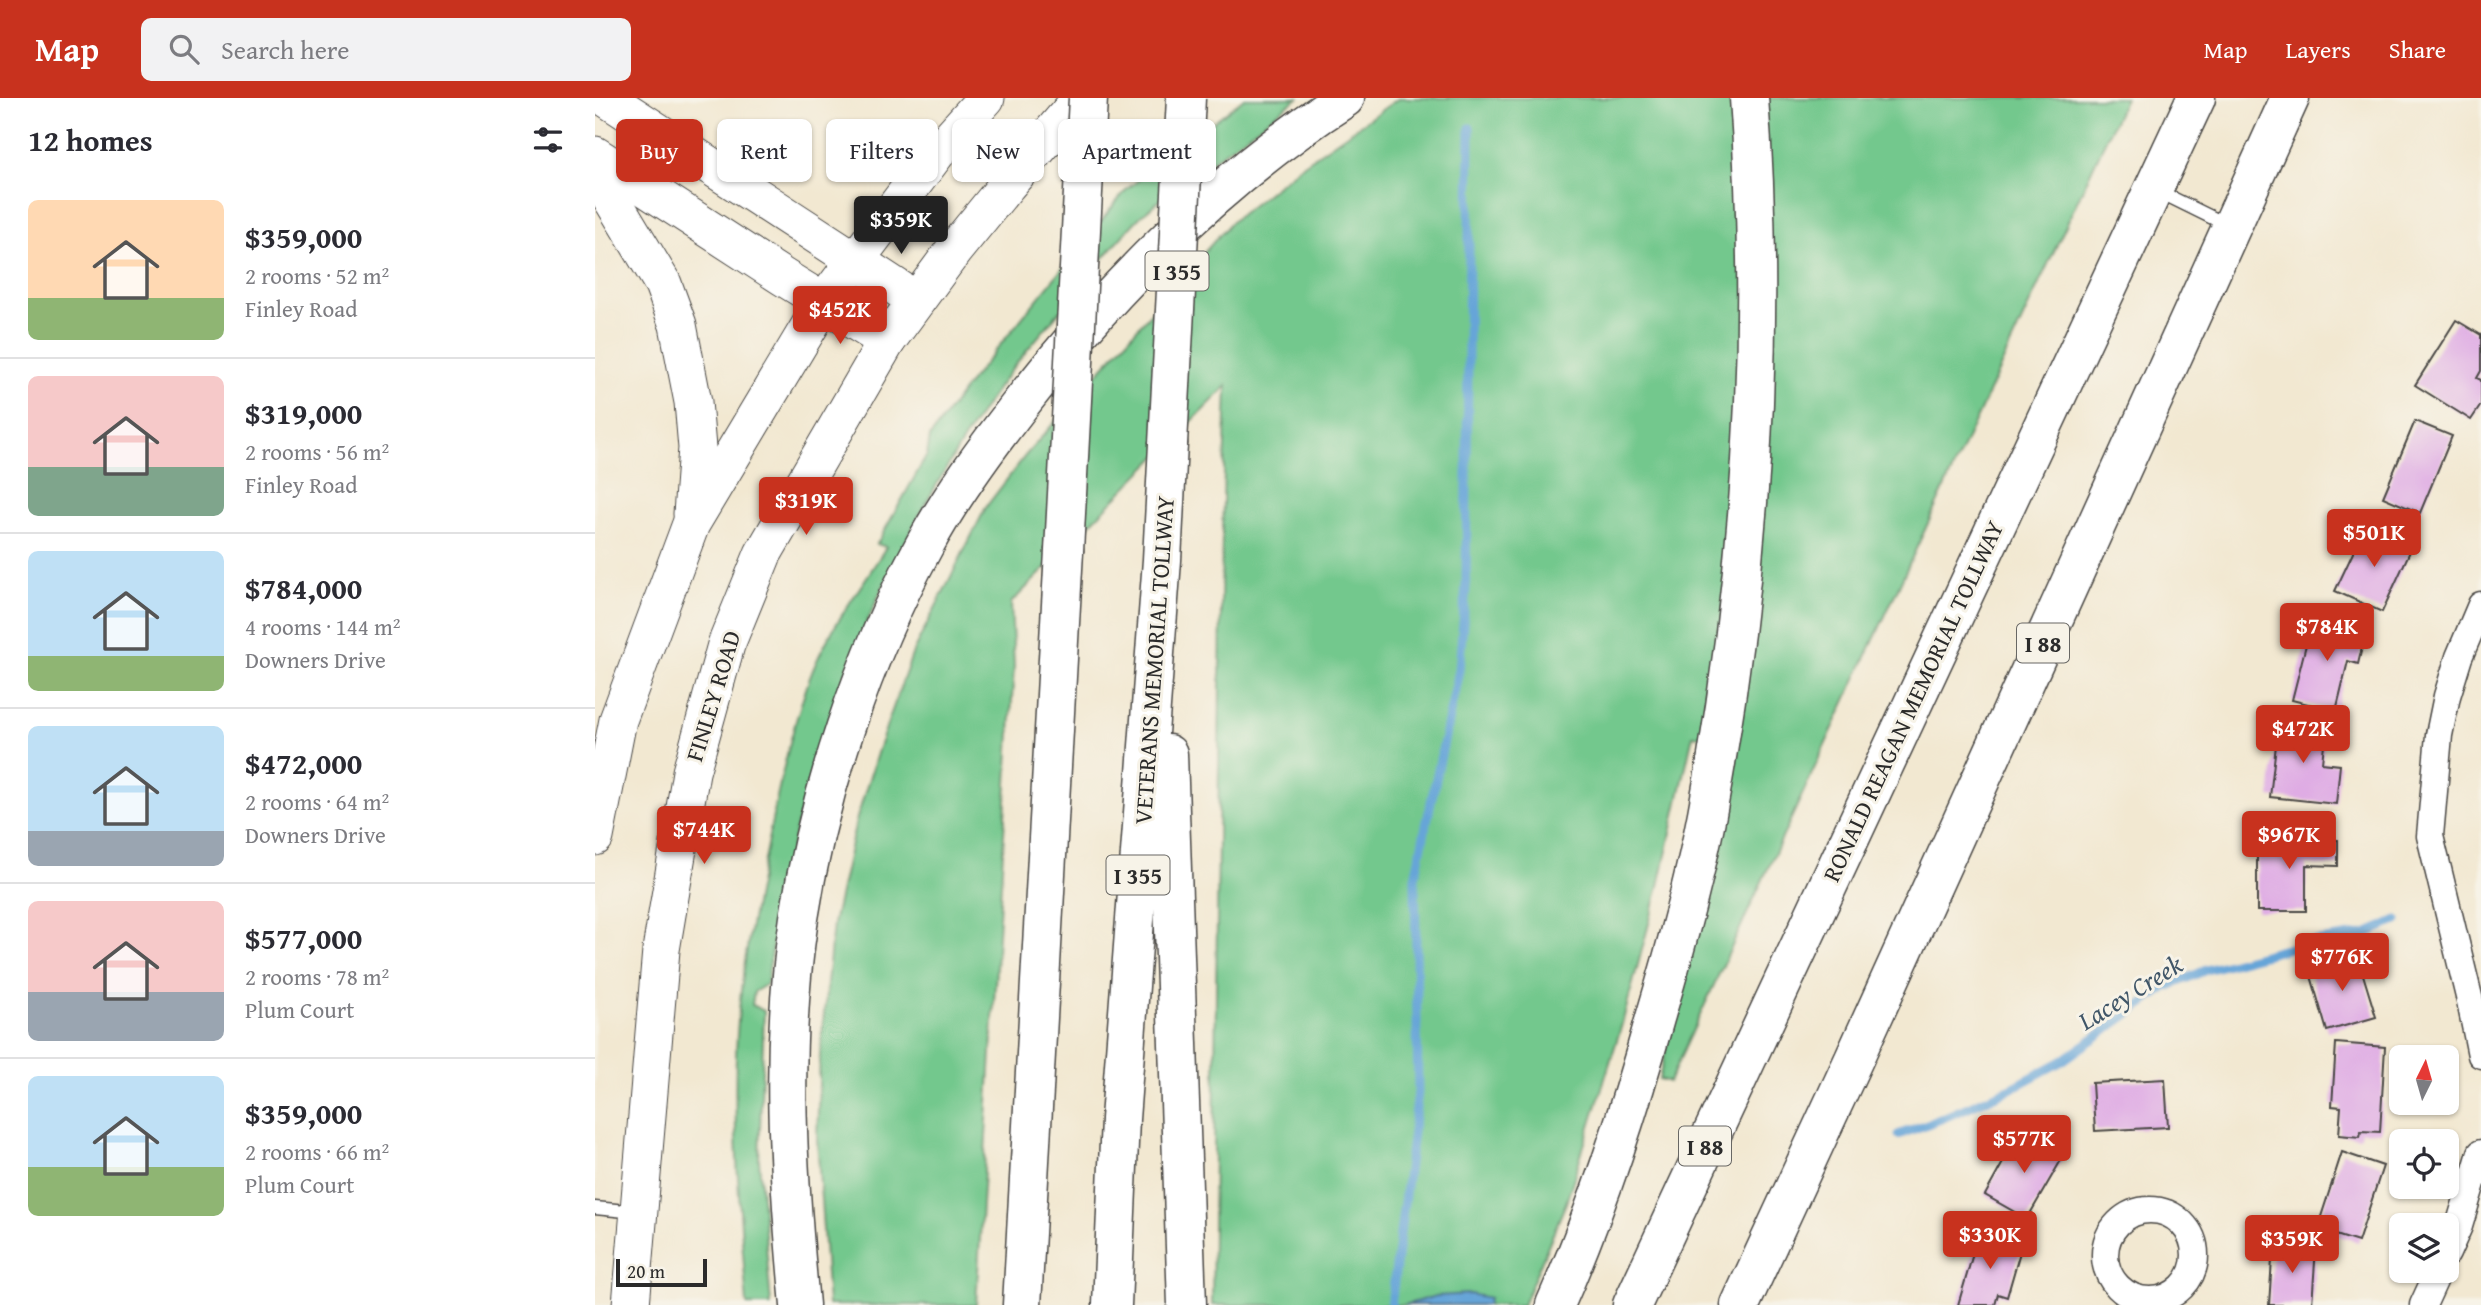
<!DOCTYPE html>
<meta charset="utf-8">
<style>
body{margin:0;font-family:"Gentium Book Plus",serif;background:#f2f2f3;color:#2b2b33;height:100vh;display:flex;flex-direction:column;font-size:26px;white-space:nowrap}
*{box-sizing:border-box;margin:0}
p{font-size:23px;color:#7c7c81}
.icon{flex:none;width:38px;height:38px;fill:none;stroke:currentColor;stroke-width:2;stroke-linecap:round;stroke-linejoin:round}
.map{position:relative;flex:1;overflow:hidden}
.side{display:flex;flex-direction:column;background:#fff;width:595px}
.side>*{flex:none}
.guide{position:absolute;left:21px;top:21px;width:665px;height:63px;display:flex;gap:14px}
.needle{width:46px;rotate:5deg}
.buttons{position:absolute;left:1794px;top:947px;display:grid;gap:14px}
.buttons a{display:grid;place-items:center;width:70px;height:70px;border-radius:10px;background:#fff;box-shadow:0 2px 5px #0004;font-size:35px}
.scale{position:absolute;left:21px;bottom:18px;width:91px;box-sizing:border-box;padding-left:7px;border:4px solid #2b2b2b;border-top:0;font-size:19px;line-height:24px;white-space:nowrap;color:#2b2b2b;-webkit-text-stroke:5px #f7f3e8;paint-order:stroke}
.price{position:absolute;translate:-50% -60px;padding:0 16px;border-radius:7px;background:#c8321e;color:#fff;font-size:23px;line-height:46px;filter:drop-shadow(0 2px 4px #0008)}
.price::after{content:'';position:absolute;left:50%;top:42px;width:21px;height:16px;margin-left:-10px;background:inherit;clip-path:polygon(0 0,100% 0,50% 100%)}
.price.current{background:#222;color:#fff}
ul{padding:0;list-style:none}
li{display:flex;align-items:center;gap:21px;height:175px;padding:0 28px}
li+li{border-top:2px solid #e1e1e2}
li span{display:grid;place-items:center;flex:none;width:196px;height:140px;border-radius:10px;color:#555}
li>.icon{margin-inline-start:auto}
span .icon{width:84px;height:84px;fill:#fffc;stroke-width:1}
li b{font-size:30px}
h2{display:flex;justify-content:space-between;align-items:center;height:84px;padding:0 28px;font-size:30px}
.pill{padding:0 24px;border-radius:10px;background:#fff;box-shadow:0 2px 5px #0004;font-size:24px;line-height:63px}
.pill.current{background:#c8321e;color:#fff}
header{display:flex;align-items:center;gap:42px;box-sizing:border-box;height:98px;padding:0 35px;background:#c8321e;color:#fff}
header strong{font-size:33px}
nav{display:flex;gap:38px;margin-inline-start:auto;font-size:24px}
.search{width:490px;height:63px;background:#f2f2f3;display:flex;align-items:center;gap:18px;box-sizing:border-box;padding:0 24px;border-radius:10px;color:#7c7c81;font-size:26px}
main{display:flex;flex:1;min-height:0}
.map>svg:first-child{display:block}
.green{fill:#73c88d;stroke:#4f7a5c;stroke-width:2}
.water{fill:#66a5d8;stroke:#486882;stroke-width:2}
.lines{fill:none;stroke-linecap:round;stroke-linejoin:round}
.stream{stroke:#66a5d8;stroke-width:9}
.building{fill:#dface4}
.lane-casing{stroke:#494744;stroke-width:15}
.street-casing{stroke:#494744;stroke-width:29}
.secondary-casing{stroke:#494744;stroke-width:39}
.highway-casing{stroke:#494744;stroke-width:41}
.lane{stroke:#fff;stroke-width:12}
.street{stroke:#fff;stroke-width:26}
.secondary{stroke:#fff;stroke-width:37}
.highway{stroke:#fff;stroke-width:38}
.highway-bridge-casing{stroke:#494744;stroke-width:41;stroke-linecap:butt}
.highway-bridge{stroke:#fff;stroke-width:38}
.labels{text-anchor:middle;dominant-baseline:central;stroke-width:6;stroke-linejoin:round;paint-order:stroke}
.shield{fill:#f7f3e8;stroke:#686764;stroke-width:2}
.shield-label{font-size:23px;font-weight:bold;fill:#2b2b2b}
.street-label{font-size:24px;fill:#2b2b2b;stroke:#f7f3e8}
.water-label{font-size:26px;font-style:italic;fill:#405668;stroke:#f7f3e8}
</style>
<header>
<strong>Map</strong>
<div class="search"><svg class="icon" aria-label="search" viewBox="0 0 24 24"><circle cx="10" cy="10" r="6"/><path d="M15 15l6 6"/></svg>Search here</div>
<nav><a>Map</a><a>Layers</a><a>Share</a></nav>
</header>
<main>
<section class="side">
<h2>12 homes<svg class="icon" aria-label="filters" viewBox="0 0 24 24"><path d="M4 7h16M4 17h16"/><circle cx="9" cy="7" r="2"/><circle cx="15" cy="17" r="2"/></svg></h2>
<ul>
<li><span style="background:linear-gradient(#ffd9b3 70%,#8fb573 0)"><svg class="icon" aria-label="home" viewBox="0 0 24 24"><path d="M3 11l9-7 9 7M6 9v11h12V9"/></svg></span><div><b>$359,000</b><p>2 rooms · 52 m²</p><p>Finley Road</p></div></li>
<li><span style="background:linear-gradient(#f6c9c9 65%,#7fa58c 0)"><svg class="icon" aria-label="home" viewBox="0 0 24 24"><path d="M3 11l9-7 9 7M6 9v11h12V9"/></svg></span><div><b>$319,000</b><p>2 rooms · 56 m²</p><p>Finley Road</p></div></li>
<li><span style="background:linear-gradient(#bfe0f5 75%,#8fb573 0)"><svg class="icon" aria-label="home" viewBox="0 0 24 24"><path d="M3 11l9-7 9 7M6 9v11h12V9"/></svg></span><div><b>$784,000</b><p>4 rooms · 144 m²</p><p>Downers Drive</p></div></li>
<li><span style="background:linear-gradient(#bfe0f5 75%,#9aa5b1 0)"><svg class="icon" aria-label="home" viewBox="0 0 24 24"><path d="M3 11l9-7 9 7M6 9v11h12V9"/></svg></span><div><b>$472,000</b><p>2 rooms · 64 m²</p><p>Downers Drive</p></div></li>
<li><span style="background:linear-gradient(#f6c9c9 65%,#9aa5b1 0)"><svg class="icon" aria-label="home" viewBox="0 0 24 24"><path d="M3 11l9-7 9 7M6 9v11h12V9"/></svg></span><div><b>$577,000</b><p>2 rooms · 78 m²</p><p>Plum Court</p></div></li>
<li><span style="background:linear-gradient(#bfe0f5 65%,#8fb573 0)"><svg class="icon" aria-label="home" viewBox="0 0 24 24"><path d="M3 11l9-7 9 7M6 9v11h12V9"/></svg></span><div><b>$359,000</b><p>2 rooms · 66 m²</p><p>Plum Court</p></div></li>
</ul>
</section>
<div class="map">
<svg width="1886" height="1207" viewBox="0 0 1886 1207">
<rect width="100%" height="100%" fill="#f7f3e8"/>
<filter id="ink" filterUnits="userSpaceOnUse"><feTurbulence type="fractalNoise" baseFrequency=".0143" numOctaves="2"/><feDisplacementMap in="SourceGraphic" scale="14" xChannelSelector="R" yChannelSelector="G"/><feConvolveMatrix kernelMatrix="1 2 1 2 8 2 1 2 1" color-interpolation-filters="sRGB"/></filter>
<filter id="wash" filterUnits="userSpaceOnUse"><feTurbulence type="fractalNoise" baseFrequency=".00686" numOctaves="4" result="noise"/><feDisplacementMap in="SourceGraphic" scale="28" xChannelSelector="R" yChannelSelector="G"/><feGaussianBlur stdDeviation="1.57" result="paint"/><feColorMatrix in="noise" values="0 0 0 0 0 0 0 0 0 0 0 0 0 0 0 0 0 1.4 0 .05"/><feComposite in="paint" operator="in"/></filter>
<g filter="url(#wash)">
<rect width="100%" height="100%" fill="#f2e8d1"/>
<g class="green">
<path d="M649 0H703C665 27 628 55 591 83 576 95 558 106 545 119 520 144 498 174 475 201 446 236 414 271 389 310 272 487 198 676 172 886L159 894 157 907 169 913 164 1062 176 1207H152C145 1117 137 1026 142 936 146 874 158 813 171 752 182 697 195 635 214 582 231 534 265 492 291 449L282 446 332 357 335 339 370 290 532 91Z"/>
<polygon points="804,0 1530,0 1074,984 1064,981 1142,644 1098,637 1064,788 1027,926 971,1105 928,1207 892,1207 894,1200 841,1198 810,1207 617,1207 627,432 632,288 416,505 419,568 381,1207 233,1207 222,1041 225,955 238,826 261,723 283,652 318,554 391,409 430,358 636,124 709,66"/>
</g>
<polygon class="water" points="875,1196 894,1200 892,1207 810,1207 841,1198"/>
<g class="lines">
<g class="stream">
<polyline points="1303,1037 1348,1020 1417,990 1467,963 1570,890 1611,872 1717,844 1771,836 1802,822"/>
<polyline points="796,1207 823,994 820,780 864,572 871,489 875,30"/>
</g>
</g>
<g id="blocks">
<g class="building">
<polygon points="1861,222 1886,237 1886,273 1882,280 1886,282 1886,307 1876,322 1820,287"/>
<polygon points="1820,323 1857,338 1825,415 1788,399"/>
<polygon points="1771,427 1817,449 1787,514 1740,493"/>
<polygon points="1718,519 1771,533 1763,566 1753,563 1741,613 1697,602"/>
<polygon points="1684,621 1731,627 1727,665 1745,667 1741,706 1675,699"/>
<polygon points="1662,742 1743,742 1743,768 1711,767 1711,813 1662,813"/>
<polygon points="1762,857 1781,919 1732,933 1714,871"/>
<polygon points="1741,945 1790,949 1785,1034 1766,1033 1765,1039 1744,1037 1746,1009 1737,1008"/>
<polygon points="1570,981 1573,1029 1500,1033 1497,985"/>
<polygon points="1426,1032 1469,1057 1432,1121 1390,1097"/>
<polygon points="1747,1054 1788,1068 1763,1144 1722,1131"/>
<polygon points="1384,1135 1427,1147 1412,1199 1403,1196 1400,1207 1363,1207"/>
<polygon points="1678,1146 1721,1149 1717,1207 1674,1207"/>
</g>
</g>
</g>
<g filter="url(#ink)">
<use href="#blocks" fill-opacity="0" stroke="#494744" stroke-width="2"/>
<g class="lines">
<defs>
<g id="lane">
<polyline points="1561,92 1632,127"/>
<polyline points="0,1110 41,1114"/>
</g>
<g id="street">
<polyline points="1886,507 1864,559 1852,598 1844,637 1835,738 1875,903 1886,957"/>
<circle cx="1555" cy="1157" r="45"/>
<polyline points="1852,1155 1864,1128 1886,1055"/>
<polyline points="1828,1207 1844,1172"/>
</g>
<g id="secondary">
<polyline points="11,0 321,202"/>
<polyline points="0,57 188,179 292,243"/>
<polyline points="0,73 68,186 83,227 98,304 102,350 97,416"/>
<polyline points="0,739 23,622 96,426 229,204 343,53 391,0"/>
<polyline points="36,1207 66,852 96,674 131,547 168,456 292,243 359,152 412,87 477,11 490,0"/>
</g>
<g id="highway">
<polyline points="573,656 592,1207"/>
<path d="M205 1207C193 1078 184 949 204 820 223 696 268 559 329 448 356 398 389 353 424 308 515 191 625 80 750 0"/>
<polyline points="427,1207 469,453"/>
<polyline points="517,1207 525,1021 567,462 573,346"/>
<path d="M960 1207C1001 1115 1033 1017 1060 920 1080 853 1099 785 1112 716 1156 479 1172 240 1154 0"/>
<polyline points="1037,1207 1601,0"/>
<polyline points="1145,1207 1259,961 1695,0"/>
</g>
</defs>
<use href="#lane" class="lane-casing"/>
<use href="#street" class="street-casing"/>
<use href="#secondary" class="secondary-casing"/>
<use href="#highway" class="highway-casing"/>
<use href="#lane" class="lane"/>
<use href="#street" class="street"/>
<use href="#secondary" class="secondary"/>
<use href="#highway" class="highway"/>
<defs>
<g id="highway-bridge">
<polyline points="573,346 591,0"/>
<polyline points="469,453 493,0"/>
</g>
</defs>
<use href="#highway-bridge" class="highway-bridge-casing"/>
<use href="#highway-bridge" class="highway-bridge"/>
</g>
</g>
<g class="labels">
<g class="shield">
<rect x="550.5" y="153.5" width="63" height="39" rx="5"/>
<rect x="1422" y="525.5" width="52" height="39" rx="5"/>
<rect x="511.5" y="757.5" width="63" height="39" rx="5"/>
<rect x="1084" y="1028.5" width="52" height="39" rx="5"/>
</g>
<g class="shield-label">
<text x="582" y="173">I 355</text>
<text x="1448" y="545">I 88</text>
<text x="543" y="777">I 355</text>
<text x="1110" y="1048">I 88</text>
</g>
<g class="street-label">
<text transform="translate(559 562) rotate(-86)">VETERANS MEMORIAL TOLLWAY</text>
<text transform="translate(118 598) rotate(-73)">FINLEY ROAD</text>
<text transform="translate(1318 603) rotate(-65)">RONALD REAGAN MEMORIAL TOLLWAY</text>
</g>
<g class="water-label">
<text transform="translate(1535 894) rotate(-32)">Lacey Creek</text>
</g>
</g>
</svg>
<div class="buttons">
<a><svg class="needle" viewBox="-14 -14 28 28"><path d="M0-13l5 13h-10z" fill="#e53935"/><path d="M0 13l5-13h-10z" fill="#7c7c81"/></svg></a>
<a><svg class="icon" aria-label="locate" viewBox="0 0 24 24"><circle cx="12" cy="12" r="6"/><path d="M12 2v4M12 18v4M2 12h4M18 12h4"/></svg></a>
<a><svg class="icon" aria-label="layers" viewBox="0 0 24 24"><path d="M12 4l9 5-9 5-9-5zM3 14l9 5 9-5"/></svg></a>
</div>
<div class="scale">20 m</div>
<b class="price current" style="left:306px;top:158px">$359K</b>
<b class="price" style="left:245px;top:248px">$452K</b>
<b class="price" style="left:211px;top:439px">$319K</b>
<b class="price" style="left:1779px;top:471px">$501K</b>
<b class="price" style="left:1732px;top:565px">$784K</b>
<b class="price" style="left:1708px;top:667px">$472K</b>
<b class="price" style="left:109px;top:768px">$744K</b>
<b class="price" style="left:1694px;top:773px">$967K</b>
<b class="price" style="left:1747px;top:895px">$776K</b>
<b class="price" style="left:1429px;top:1077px">$577K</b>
<b class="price" style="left:1395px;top:1173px">$330K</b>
<b class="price" style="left:1697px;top:1177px">$359K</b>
<div class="guide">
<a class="pill current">Buy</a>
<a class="pill">Rent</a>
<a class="pill">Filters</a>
<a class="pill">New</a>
<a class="pill">Apartment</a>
</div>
</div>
</main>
